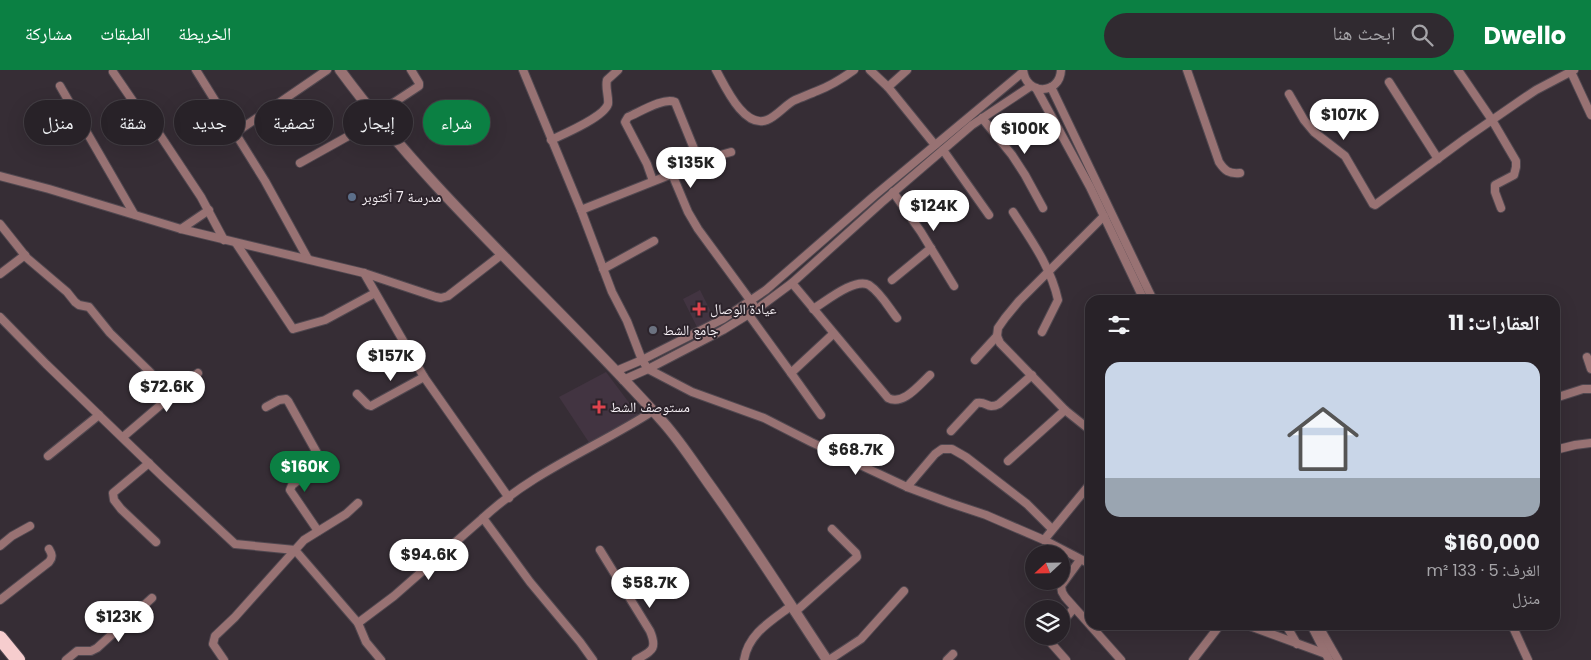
<!DOCTYPE html>
<html lang="ar">
<meta charset="utf-8">
<style>
body{margin:0;font-family:Poppins,"Noto Naskh Arabic",sans-serif;background:#302a30;color:#f1f3f6;direction:rtl;height:100vh;display:flex;flex-direction:column;font-size:19px;white-space:nowrap}
*{box-sizing:border-box;margin:0}
p{font-size:16px;color:#a5a4a8}
.icon{flex:none;width:28px;height:28px;fill:none;stroke:currentColor;stroke-width:2;stroke-linecap:round;stroke-linejoin:round}
.map{position:relative;flex:1;overflow:hidden;direction:ltr}
.side{position:absolute;left:1085px;top:225px;width:475px;height:335px;display:flex;flex-direction:column;background:#282228;border-radius:15px;box-shadow:0 5px 20px #0002,0 0 0 1px #443f45;direction:rtl}
.side>*{flex:none}
.top-card{position:absolute;left:15px;top:30px;width:475px;height:45px;direction:rtl;display:flex;gap:10px}
.needle{width:32px;rotate:248deg}
.buttons{position:absolute;left:1025px;top:475px;display:grid;gap:10px}
.buttons a{display:grid;place-items:center;width:45px;height:45px;border-radius:50%;background:#282228;box-shadow:0 5px 20px #0002,0 0 0 1px #443f45;font-size:25px}
.price{position:absolute;translate:-50% -42px;padding:0 11px;border-radius:18px;background:#fff;color:#222;font-size:16px;line-height:32px;filter:drop-shadow(0 1px 2px #0008)}
.price::after{content:'';position:absolute;left:50%;top:30px;width:15px;height:11px;margin-left:-8px;background:inherit;clip-path:polygon(0 0,100% 0,50% 100%)}
.price.selected{background:#0b8043;color:#fff}
ul{padding:0;list-style:none}
li{display:grid;align-content:center;gap:10px;height:265px;padding:0 20px}
li+li{border-top:1px solid #443f45}
li span{display:grid;place-items:center;height:155px;border-radius:15px;color:#555}
li>.icon{margin-inline-start:auto}
span .icon{width:90px;height:90px;fill:#fffc;stroke-width:1}
li b{font-size:21px}
h2{display:flex;justify-content:space-between;align-items:center;height:60px;padding:0 20px;font-size:21px}
.tag{padding:0 18px;border-radius:22px;background:#282228;box-shadow:0 5px 20px #0002,0 0 0 1px #443f45;font-size:18px;line-height:45px}
.tag.selected{background:#0b8043;color:#fff}
header{display:flex;align-items:center;gap:30px;box-sizing:border-box;height:70px;padding:0 25px;background:#0b8043;color:#fff}
header strong{font-size:24px}
nav{display:flex;gap:28px;margin-inline-start:auto;font-size:18px}
.search{width:350px;height:45px;background:#302a30;display:flex;align-items:center;gap:12px;box-sizing:border-box;padding:0 18px;border-radius:28px;color:#a5a4a8;font-size:19px}
.map>svg:first-child{display:block}
.built{fill:#423441}
.lines{fill:none;stroke-linecap:round;stroke-linejoin:round}
.minor-casing{stroke:#514850;stroke-width:10}
.tertiary-casing{stroke:#514850;stroke-width:12}
.trunk-casing{stroke:#514850;stroke-width:16}
.minor{stroke:#987273;stroke-width:8}
.tertiary{stroke:#987273;stroke-width:10}
.trunk{stroke:#f6cdce;stroke-width:14}
.service-dot{fill:#5c6f8a;stroke:#2c232b;stroke-width:2}
.health-dot{fill:#e0444e;stroke:#2c232b;stroke-width:2}
.worship-dot{fill:#6b7280;stroke:#2c232b;stroke-width:2}
.labels{text-anchor:middle;dominant-baseline:central;stroke-width:4;stroke-linejoin:round;paint-order:stroke}
.poi-label{font-size:14px;fill:#f6f0f5;stroke:#2c232b;text-anchor:start}
</style>
<header>
<strong>Dwello</strong>
<div class="search"><svg class="icon" aria-label="search" viewBox="0 0 24 24"><circle cx="10" cy="10" r="6"/><path d="M15 15l6 6"/></svg>ابحث هنا</div>
<nav><a>الخريطة</a><a>الطبقات</a><a>مشاركة</a></nav>
</header>
<div class="map">
<svg width="1591" height="590" viewBox="0 0 1591 590">
<rect width="100%" height="100%" fill="#362d35"/>
<g class="built">
<polygon points="700,220 715,250 698,259 683,229"/>
<polygon points="606,302 639,346 590,374 559,327"/>
</g>
<g class="lines">
<defs>
<g id="minor">
<polyline points="196,0 265,111 308,189"/>
<polyline points="523,0 581,140 612,222 627,251 642,290 648,299 692,322 764,348 811,372 907,417 950,433 986,445 1044,470 1090,494"/>
<path d="M716 0C725 16 744 59 767 50 777 46 785 35 795 30 802 27 810 24 817 21 830 16 843 8 854 0"/>
<polyline points="870,0 888,17"/>
<polyline points="907,0 888,17 935,75"/>
<path d="M1023 0C1026 26 1060 25 1061 0"/>
<path d="M1187 0 1219 92C1225 101 1229 104 1240 103"/>
<polyline points="1458,0 1492,50 1516,91 1516,97 1514,105 1495,115 1495,122 1501,138"/>
<polyline points="113,2 137,37 144,41 201,127 224,170"/>
<polyline points="1571,2 1591,45"/>
<polyline points="1389,12 1438,89"/>
<polyline points="60,16 134,144"/>
<polyline points="1051,17 1153,230"/>
<polyline points="1036,18 1090,117 1144,230"/>
<polyline points="1289,24 1304,50 1314,62 1345,86 1373,134 1375,135 1466,68 1521,30 1536,20 1574,0"/>
<polyline points="375,45 419,16 419,13 411,0"/>
<polyline points="982,48 1012,85 1025,105 1043,138"/>
<polyline points="235,63 327,0"/>
<path d="M551 70C564 64 604 47 608 34 609 27 605 18 607 10L618 0"/>
<polyline points="1002,72 1025,55"/>
<polyline points="943,80 989,145"/>
<polyline points="699,91 731,82"/>
<polyline points="300,93 379,49"/>
<polyline points="0,106 49,119 181,159 364,203 436,227 441,228 448,226 501,185"/>
<path d="M653 111 647 94 625 52 628 47C640 42 664 27 675 32L699 91 672 104"/>
<polyline points="893,122 921,162 954,216"/>
<polyline points="581,140 672,104 688,142 698,159 753,234"/>
<path d="M1013 142C1031 170 1051 197 1058 230L1042 262"/>
<polyline points="0,154 27,188 67,222 75,232 79,235 89,237 110,263 150,302 170,326"/>
<polyline points="181,159 209,140"/>
<polyline points="236,173 293,259 325,250 375,223"/>
<polyline points="603,199 654,171"/>
<polyline points="364,203 424,307 509,428"/>
<polyline points="0,204 25,185"/>
<polyline points="892,210 931,178"/>
<path d="M792 213 888 328C903 336 919 315 930 305"/>
<path d="M813 239C825 232 855 207 869 215 881 223 889 238 897 248"/>
<polyline points="749,245 791,303 833,264"/>
<polyline points="0,247 46,294 163,407 235,474 295,480 358,553 366,572 381,590"/>
<polyline points="1587,287 1591,299"/>
<polyline points="975,290 997,266"/>
<polyline points="616,301 642,290 723,249 766,220 874,126 1023,2"/>
<polyline points="791,303 821,345"/>
<polyline points="623,310 648,299 723,260 757,239 792,213 881,133 972,55 1031,16"/>
<polyline points="357,324 368,335 371,336 424,307"/>
<polyline points="1555,328 1583,319 1591,319"/>
<polyline points="266,337 279,330 286,329 288,331 322,392 323,396 322,399 296,412 292,415 290,420 318,461"/>
<polyline points="1090,360 1065,340 1000,273 997,266 998,258 1005,248 1019,231 1104,146"/>
<path d="M951 361 977 333C987 331 987 340 999 334L1032 305"/>
<polyline points="123,367 198,303"/>
<polyline points="1555,380 1575,375 1591,373"/>
<polyline points="48,386 99,345"/>
<polyline points="1008,391 1065,340"/>
<polyline points="149,393 113,423 114,430 121,439 156,472"/>
<polyline points="907,417 935,384 942,379 952,379 966,387 1027,434 1052,459"/>
<polyline points="1044,470 1090,414"/>
<polyline points="0,476 12,466 30,456"/>
<path d="M600 480 650 561C658 580 651 581 636 590"/>
<polyline points="1080,490 1061,516 1062,522 1065,527 1121,590"/>
<path d="M0 530 49 492C53 487 52 484 49 479"/>
<polyline points="795,542 857,487 856,483 832,459"/>
<polyline points="358,553 394,526 483,448"/>
<polyline points="1061,554 1074,538"/>
<polyline points="1247,555 1326,584"/>
<polyline points="1286,555 1297,574"/>
<polyline points="1311,555 1329,590"/>
<polyline points="1318,555 1338,590"/>
<polyline points="1457,555 1459,555"/>
<polyline points="1512,555 1528,590"/>
<polyline points="1052,566 1051,573 1066,590"/>
<polyline points="66,590 77,581 91,581 97,578 152,528"/>
<polyline points="224,590 213,574 215,566 235,547 304,470 346,444 358,433"/>
<path d="M593 590 580 572 530 512 483 448C532 402 597 377 653 341"/>
<path d="M744 590C748 564 771 551 791 536"/>
<polyline points="829,590 861,569 904,521"/>
<polyline points="947,590 953,584"/>
<polyline points="1193,590 1220,555"/>
</g>
<path id="tertiary" d="M340 0C435 129 557 233 663 352 680 371 694 393 709 414 750 471 788 531 827 590"/>
<polyline id="trunk" points="0,568 18,590"/>
</defs>
<use href="#minor" class="minor-casing"/>
<use href="#tertiary" class="tertiary-casing"/>
<use href="#trunk" class="trunk-casing"/>
<use href="#minor" class="minor"/>
<use href="#tertiary" class="tertiary"/>
<use href="#trunk" class="trunk"/>
</g>
<circle class="service-dot" cx="352" cy="127" r="5"/>
<g class="health-dot">
<path d="M696.5 231.5h5v5h5v5h-5v5h-5v-5h-5v-5h5z"/>
<path d="M596.5 329.5h5v5h5v5h-5v5h-5v-5h-5v-5h5z"/>
</g>
<circle class="worship-dot" cx="653" cy="260" r="5"/>
<g class="labels">
<g class="poi-label">
<text x="362" y="127">مدرسة 7 أكتوبر</text>
<text x="710" y="239">عيادة الوصال</text>
<text x="663" y="260">جامع الشط</text>
<text x="610" y="337">مستوصف الشط</text>
</g>
</g>
</svg>
<div class="buttons">
<a><svg class="needle" viewBox="-14 -14 28 28"><path d="M0-13l5 13h-10z" fill="#e53935"/><path d="M0 13l5-13h-10z" fill="#a5a4a8"/></svg></a>
<a><svg class="icon" aria-label="layers" viewBox="0 0 24 24"><path d="M12 4l9 5-9 5-9-5zM3 14l9 5 9-5"/></svg></a>
</div>
<b class="price" style="left:1344px;top:71px">$107K</b>
<b class="price" style="left:1025px;top:85px">$100K</b>
<b class="price" style="left:691px;top:119px">$135K</b>
<b class="price" style="left:934px;top:162px">$124K</b>
<b class="price" style="left:391px;top:312px">$157K</b>
<b class="price" style="left:167px;top:343px">$72.6K</b>
<b class="price" style="left:856px;top:406px">$68.7K</b>
<b class="price selected" style="left:305px;top:423px">$160K</b>
<b class="price" style="left:429px;top:511px">$94.6K</b>
<b class="price" style="left:650px;top:539px">$58.7K</b>
<b class="price" style="left:119px;top:573px">$123K</b>
<div class="top-card">
<a class="tag selected">شراء</a>
<a class="tag">إيجار</a>
<a class="tag">تصفية</a>
<a class="tag">جديد</a>
<a class="tag">شقة</a>
<a class="tag">منزل</a>
</div>
<section class="side">
<h2>العقارات: 11<svg class="icon" aria-label="filters" viewBox="0 0 24 24"><path d="M4 7h16M4 17h16"/><circle cx="9" cy="7" r="2"/><circle cx="15" cy="17" r="2"/></svg></h2>
<ul>
<li><span style="background:linear-gradient(#c9d6e8 75%,#9aa5b1 0)"><svg class="icon" aria-label="home" viewBox="0 0 24 24"><path d="M3 11l9-7 9 7M6 9v11h12V9"/></svg></span><div><b>$160,000</b><p>الغرف: 5 · 133 m²</p><p>منزل</p></div></li>
</ul>
</section>
</div>
